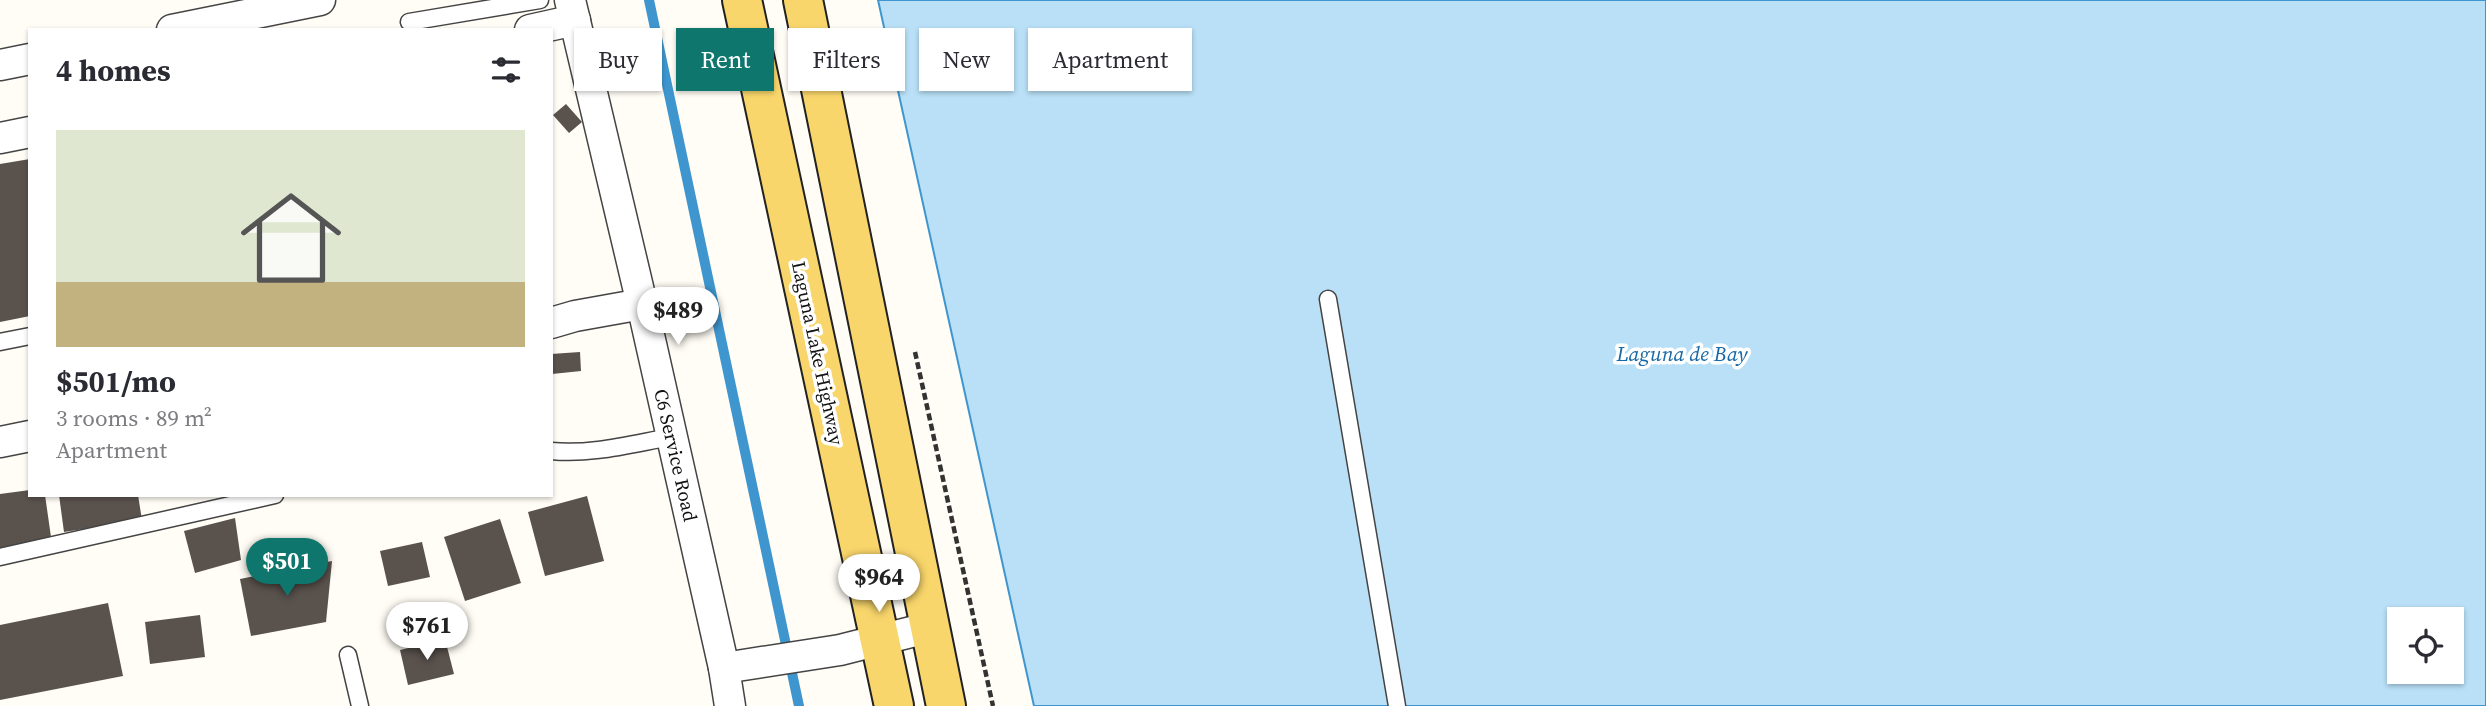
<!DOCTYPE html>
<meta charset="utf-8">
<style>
body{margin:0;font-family:"Source Serif 4",serif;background:#f2f2f3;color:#2b2b33;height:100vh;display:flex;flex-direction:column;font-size:26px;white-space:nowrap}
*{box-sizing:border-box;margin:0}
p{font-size:23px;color:#7c7c81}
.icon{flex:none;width:38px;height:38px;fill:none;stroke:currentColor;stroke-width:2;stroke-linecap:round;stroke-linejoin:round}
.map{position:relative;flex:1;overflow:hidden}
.sheet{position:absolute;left:28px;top:28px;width:525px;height:469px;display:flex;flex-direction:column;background:#fff;border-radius:0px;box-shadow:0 2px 5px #0004}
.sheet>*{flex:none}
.guide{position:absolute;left:574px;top:28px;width:665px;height:63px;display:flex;gap:14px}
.tools{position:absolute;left:2387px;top:607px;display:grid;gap:14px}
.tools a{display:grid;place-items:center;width:77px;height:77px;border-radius:0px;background:#fff;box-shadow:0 2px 5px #0004;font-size:35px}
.price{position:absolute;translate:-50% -60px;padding:0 16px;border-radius:24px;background:#fff;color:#222;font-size:23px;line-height:46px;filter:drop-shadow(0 2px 4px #0008)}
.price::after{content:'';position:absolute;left:50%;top:42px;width:21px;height:16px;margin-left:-10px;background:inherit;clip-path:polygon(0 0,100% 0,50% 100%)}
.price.on{background:#0f766e;color:#fff}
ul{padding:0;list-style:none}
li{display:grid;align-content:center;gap:14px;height:371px;padding:0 28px}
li+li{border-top:2px solid #e1e1e2}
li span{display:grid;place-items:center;height:217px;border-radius:0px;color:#555}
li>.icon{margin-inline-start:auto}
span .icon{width:126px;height:126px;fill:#fffc;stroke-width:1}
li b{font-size:30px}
h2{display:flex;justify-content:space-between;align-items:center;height:84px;padding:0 28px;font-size:30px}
.tag{padding:0 24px;border-radius:0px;background:#fff;box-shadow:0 2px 5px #0004;font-size:24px;line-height:63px}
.tag.on{background:#0f766e;color:#fff}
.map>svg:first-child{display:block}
.water{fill:#b9e0f7;stroke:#3f96cf;stroke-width:2;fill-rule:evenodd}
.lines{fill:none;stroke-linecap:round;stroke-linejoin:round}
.stream{stroke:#3f96cf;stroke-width:10}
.building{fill:#5a524d}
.service-casing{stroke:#444;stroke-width:19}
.minor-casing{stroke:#444;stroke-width:33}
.primary-casing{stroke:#222;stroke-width:42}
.path{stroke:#333;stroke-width:4.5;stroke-dasharray:7 3.5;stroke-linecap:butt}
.service{stroke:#fff;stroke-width:16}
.minor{stroke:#fff;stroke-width:30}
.primary{stroke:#f9d66b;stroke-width:38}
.labels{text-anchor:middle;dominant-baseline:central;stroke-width:7;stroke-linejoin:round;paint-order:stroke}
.street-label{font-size:19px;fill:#111;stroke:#fff}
.water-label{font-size:21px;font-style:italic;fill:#1768a6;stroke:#fff}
</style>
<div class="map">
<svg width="2486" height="706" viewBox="0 0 2486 706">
<rect width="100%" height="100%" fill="#fffdf5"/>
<path class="water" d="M878 0H2486V706H1034ZM2399 620H2452V672H2399Z"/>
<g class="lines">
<polyline class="stream" points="649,0 799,706"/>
</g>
<g class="building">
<polygon points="566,104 582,122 569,133 553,115"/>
<polygon points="30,159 30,316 0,322 0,164"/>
<polygon points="580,352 581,371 552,374 551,354"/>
<polygon points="30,490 30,495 45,495 52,544 0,552 0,494"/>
<polygon points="59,495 138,495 142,520 64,532"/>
<polygon points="587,496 604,561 545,576 528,512"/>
<polygon points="235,518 241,560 195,573 184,531"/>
<polygon points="500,519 521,583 465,601 444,537"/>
<polygon points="422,542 430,577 388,586 380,551"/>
<polygon points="332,561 326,622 251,636 240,579"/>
<polygon points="108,603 123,676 0,700 0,625"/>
<polygon points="200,615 205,657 150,664 145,622"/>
<polygon points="445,639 454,674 408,685 400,650"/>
</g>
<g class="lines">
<defs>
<g id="service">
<polyline points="409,22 540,0"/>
<polyline points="1328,299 1397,706"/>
<polyline points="0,342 30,336"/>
<path d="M551 451C592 455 631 444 671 437"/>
<polyline points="0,557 275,495"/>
<polyline points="348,655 360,706"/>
</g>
<g id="minor">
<polyline points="570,0 642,304 724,668 730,706"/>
<polyline points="172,30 320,0"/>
<polyline points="530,30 575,20"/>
<polyline points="0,65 30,59"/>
<polyline points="0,138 30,132"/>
<polyline points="551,323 575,316 642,304"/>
<polyline points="0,442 30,436"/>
<polyline points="724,668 840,650 931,627"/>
</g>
<g id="primary">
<polyline points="742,0 894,706"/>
<polyline points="803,0 946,706"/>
</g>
</defs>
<use href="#service" class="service-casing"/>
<use href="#minor" class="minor-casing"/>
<use href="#primary" class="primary-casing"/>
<polyline class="path" points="915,352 993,706"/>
<use href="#service" class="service"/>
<use href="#minor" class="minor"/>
<use href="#primary" class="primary"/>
</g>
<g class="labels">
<g class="street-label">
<text transform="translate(818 353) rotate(78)">Laguna Lake Highway</text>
<text transform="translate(676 455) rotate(77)">C6 Service Road</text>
</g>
<g class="water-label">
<text x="1682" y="353">Laguna de Bay</text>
</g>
</g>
</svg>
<div class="tools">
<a><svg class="icon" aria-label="locate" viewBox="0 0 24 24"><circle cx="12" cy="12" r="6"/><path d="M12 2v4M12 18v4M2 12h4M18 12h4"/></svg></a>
</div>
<b class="price" style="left:678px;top:347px">$489</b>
<b class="price on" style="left:287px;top:598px">$501</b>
<b class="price" style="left:879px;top:614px">$964</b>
<b class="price" style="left:427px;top:662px">$761</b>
<div class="guide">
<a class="tag">Buy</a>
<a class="tag on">Rent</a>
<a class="tag">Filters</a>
<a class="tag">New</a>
<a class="tag">Apartment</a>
</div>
<section class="sheet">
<h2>4 homes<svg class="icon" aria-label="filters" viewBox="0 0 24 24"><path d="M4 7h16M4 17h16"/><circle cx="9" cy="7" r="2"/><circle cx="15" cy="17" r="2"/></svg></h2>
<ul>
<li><span style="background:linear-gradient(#dfe7d0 70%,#c2b280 0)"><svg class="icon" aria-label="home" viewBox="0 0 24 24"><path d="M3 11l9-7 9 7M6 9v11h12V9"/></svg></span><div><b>$501/mo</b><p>3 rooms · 89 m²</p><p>Apartment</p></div></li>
</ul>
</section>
</div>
